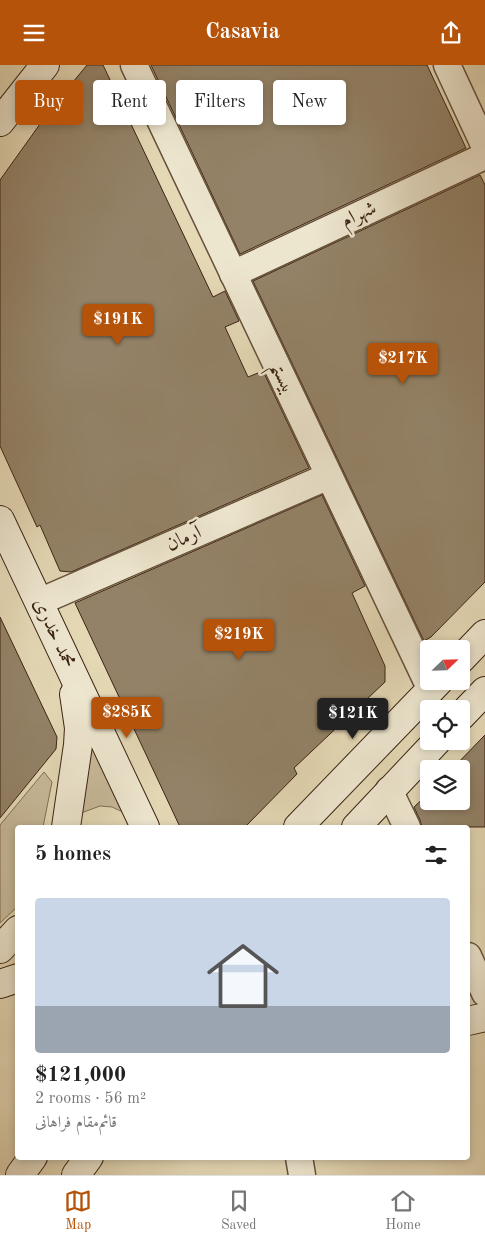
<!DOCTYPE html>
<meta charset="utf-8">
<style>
body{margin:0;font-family:"Old Standard TT",Amiri,serif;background:#f6f6f6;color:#222;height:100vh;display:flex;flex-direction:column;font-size:19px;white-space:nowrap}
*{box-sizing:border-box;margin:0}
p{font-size:16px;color:#767676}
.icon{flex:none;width:28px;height:28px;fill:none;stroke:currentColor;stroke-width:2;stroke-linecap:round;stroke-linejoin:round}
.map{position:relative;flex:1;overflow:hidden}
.drawer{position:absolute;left:15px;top:760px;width:455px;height:335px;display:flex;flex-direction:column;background:#fff;border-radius:5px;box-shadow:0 2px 8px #0003}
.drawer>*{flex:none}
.banner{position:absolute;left:15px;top:15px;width:455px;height:45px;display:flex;gap:10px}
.needle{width:32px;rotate:67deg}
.fabs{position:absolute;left:420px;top:575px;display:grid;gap:10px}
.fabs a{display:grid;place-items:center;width:50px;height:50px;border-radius:5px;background:#fff;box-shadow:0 2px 8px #0003;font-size:25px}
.price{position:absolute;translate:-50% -42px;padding:0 11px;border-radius:5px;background:#b45309;color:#fff;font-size:16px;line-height:32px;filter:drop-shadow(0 1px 2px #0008)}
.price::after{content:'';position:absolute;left:50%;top:30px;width:15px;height:11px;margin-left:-8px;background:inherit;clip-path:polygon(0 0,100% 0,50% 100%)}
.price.on{background:#222;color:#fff}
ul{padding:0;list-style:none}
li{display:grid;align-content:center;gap:10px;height:265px;padding:0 20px}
li span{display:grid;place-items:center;height:155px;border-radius:5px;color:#555}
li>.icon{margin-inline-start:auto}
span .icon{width:90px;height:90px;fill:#fffc;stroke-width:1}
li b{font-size:21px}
h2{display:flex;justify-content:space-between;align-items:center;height:60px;padding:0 20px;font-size:21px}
.pill{padding:0 18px;border-radius:5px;background:#fff;box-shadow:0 2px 8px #0003;font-size:18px;line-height:45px}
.pill.on{background:#b45309;color:#fff}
header{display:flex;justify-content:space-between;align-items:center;height:65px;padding:0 20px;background:#b45309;color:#fff;font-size:22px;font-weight:700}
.tabs{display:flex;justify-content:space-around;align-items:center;height:70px;border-top:1px solid #e0e0e0;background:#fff;font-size:14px;color:#767676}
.tabs a{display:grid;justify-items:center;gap:2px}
.tabs .on{color:#b45309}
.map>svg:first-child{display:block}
.green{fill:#c7b999;stroke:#826e56}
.building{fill:#938267;stroke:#3c2413}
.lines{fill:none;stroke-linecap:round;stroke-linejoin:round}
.street-casing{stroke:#66513c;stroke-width:29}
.secondary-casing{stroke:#3c2413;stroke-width:30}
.street{stroke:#ede6cf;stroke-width:26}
.secondary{stroke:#ede6cf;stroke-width:28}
.labels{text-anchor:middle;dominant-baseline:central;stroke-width:5;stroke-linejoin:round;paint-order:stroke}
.street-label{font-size:20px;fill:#3c2413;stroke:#ede6cf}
</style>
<header><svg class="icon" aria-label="menu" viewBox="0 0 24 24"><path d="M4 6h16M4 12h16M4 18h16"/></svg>Casavia<svg class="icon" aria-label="share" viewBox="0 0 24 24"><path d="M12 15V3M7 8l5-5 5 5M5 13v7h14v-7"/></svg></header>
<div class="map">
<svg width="485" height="1110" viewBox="0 0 485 1110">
<rect width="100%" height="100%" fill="#e4d8b5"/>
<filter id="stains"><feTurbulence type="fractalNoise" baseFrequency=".004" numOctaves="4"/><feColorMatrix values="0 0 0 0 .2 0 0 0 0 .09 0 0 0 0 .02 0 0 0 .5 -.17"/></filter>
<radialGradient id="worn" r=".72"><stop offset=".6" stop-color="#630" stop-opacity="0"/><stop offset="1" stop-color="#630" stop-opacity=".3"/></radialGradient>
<g class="green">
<polygon points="92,658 138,754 112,742 100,741 73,751"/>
<polygon points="44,707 52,717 43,762 18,762 17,842 0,858 0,760"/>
</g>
<g class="building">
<polygon points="87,0 103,0 213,232 225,226 239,256 225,262 248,312 263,306 309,403 71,507 60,506 40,460 37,462 0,381 0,115 50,45"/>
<polygon points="151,0 427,0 466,83 240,189"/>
<polygon points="480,110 485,120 485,517 431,572 424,576 253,216"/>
<polygon points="322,430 365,521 352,528 385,601 385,617 294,703 297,709 245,762 180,762 75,538"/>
<polygon points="0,552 57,672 56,684 0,753"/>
<polygon points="485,670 485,762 422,762 420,755 414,742 429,728 429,736 461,736 461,704 452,704"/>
</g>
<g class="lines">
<defs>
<g id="street">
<polyline points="134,0 431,625"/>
<polyline points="447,0 485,82"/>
<polyline points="233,209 485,91"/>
<polyline points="39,537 329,411"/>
<polyline points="389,725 407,762"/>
<polyline points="468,891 485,928"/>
<polyline points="299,1092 302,1110"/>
</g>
<g id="secondary">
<polyline points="0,57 45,0"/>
<polyline points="0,455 145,762"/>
<polyline points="461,594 485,569"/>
<polyline points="461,651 485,626"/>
<polyline points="66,762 78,680 79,663 74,629"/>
<polyline points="298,762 439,616"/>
<polyline points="356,762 437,676"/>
<polyline points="0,884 18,865"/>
<polyline points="0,919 18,913"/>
<polyline points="468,956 485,952"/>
<polyline points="20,1110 33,1092"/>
<polyline points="76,1110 89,1092"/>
</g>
</defs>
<use href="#street" class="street-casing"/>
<use href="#secondary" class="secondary-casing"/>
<use href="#street" class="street"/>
<use href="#secondary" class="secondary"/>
</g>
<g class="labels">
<g class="street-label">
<text transform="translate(359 150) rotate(-25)">شهرام</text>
<text transform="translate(282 313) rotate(65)">بیستم</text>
<text transform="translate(184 474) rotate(-24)">آرمان</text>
<text transform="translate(54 568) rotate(65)">محمد خدری</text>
</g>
</g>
<rect width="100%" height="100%" filter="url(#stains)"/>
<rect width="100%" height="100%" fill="url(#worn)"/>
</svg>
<div class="fabs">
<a><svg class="needle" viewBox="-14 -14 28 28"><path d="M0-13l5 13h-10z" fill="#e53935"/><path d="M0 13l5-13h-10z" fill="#767676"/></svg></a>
<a><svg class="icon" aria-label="locate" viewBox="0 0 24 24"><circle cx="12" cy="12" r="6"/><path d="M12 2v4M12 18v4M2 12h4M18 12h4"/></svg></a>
<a><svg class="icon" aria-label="layers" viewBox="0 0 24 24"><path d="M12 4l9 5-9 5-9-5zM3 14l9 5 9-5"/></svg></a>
</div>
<b class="price" style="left:118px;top:281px">$191K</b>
<b class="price" style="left:403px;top:320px">$217K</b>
<b class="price" style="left:239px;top:596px">$219K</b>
<b class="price" style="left:127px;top:674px">$285K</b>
<b class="price on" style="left:353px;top:675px">$121K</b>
<div class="banner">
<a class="pill on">Buy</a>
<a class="pill">Rent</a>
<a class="pill">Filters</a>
<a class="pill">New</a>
</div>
<section class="drawer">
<h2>5 homes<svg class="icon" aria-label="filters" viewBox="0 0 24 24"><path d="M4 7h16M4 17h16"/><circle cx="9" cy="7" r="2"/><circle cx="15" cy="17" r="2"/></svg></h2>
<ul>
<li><span style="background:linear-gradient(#c9d6e8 70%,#9aa5b1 0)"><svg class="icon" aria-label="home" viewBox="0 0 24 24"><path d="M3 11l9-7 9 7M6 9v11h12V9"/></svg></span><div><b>$121,000</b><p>2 rooms · 56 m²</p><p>قائم‌مقام فراهانی</p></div></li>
</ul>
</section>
</div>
<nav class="tabs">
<a class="on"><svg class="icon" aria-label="map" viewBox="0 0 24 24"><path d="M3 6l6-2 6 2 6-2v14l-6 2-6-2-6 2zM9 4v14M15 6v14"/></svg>Map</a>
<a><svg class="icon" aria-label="saved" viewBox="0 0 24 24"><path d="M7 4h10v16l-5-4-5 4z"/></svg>Saved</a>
<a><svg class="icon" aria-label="home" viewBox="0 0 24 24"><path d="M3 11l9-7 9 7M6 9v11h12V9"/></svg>Home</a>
</nav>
